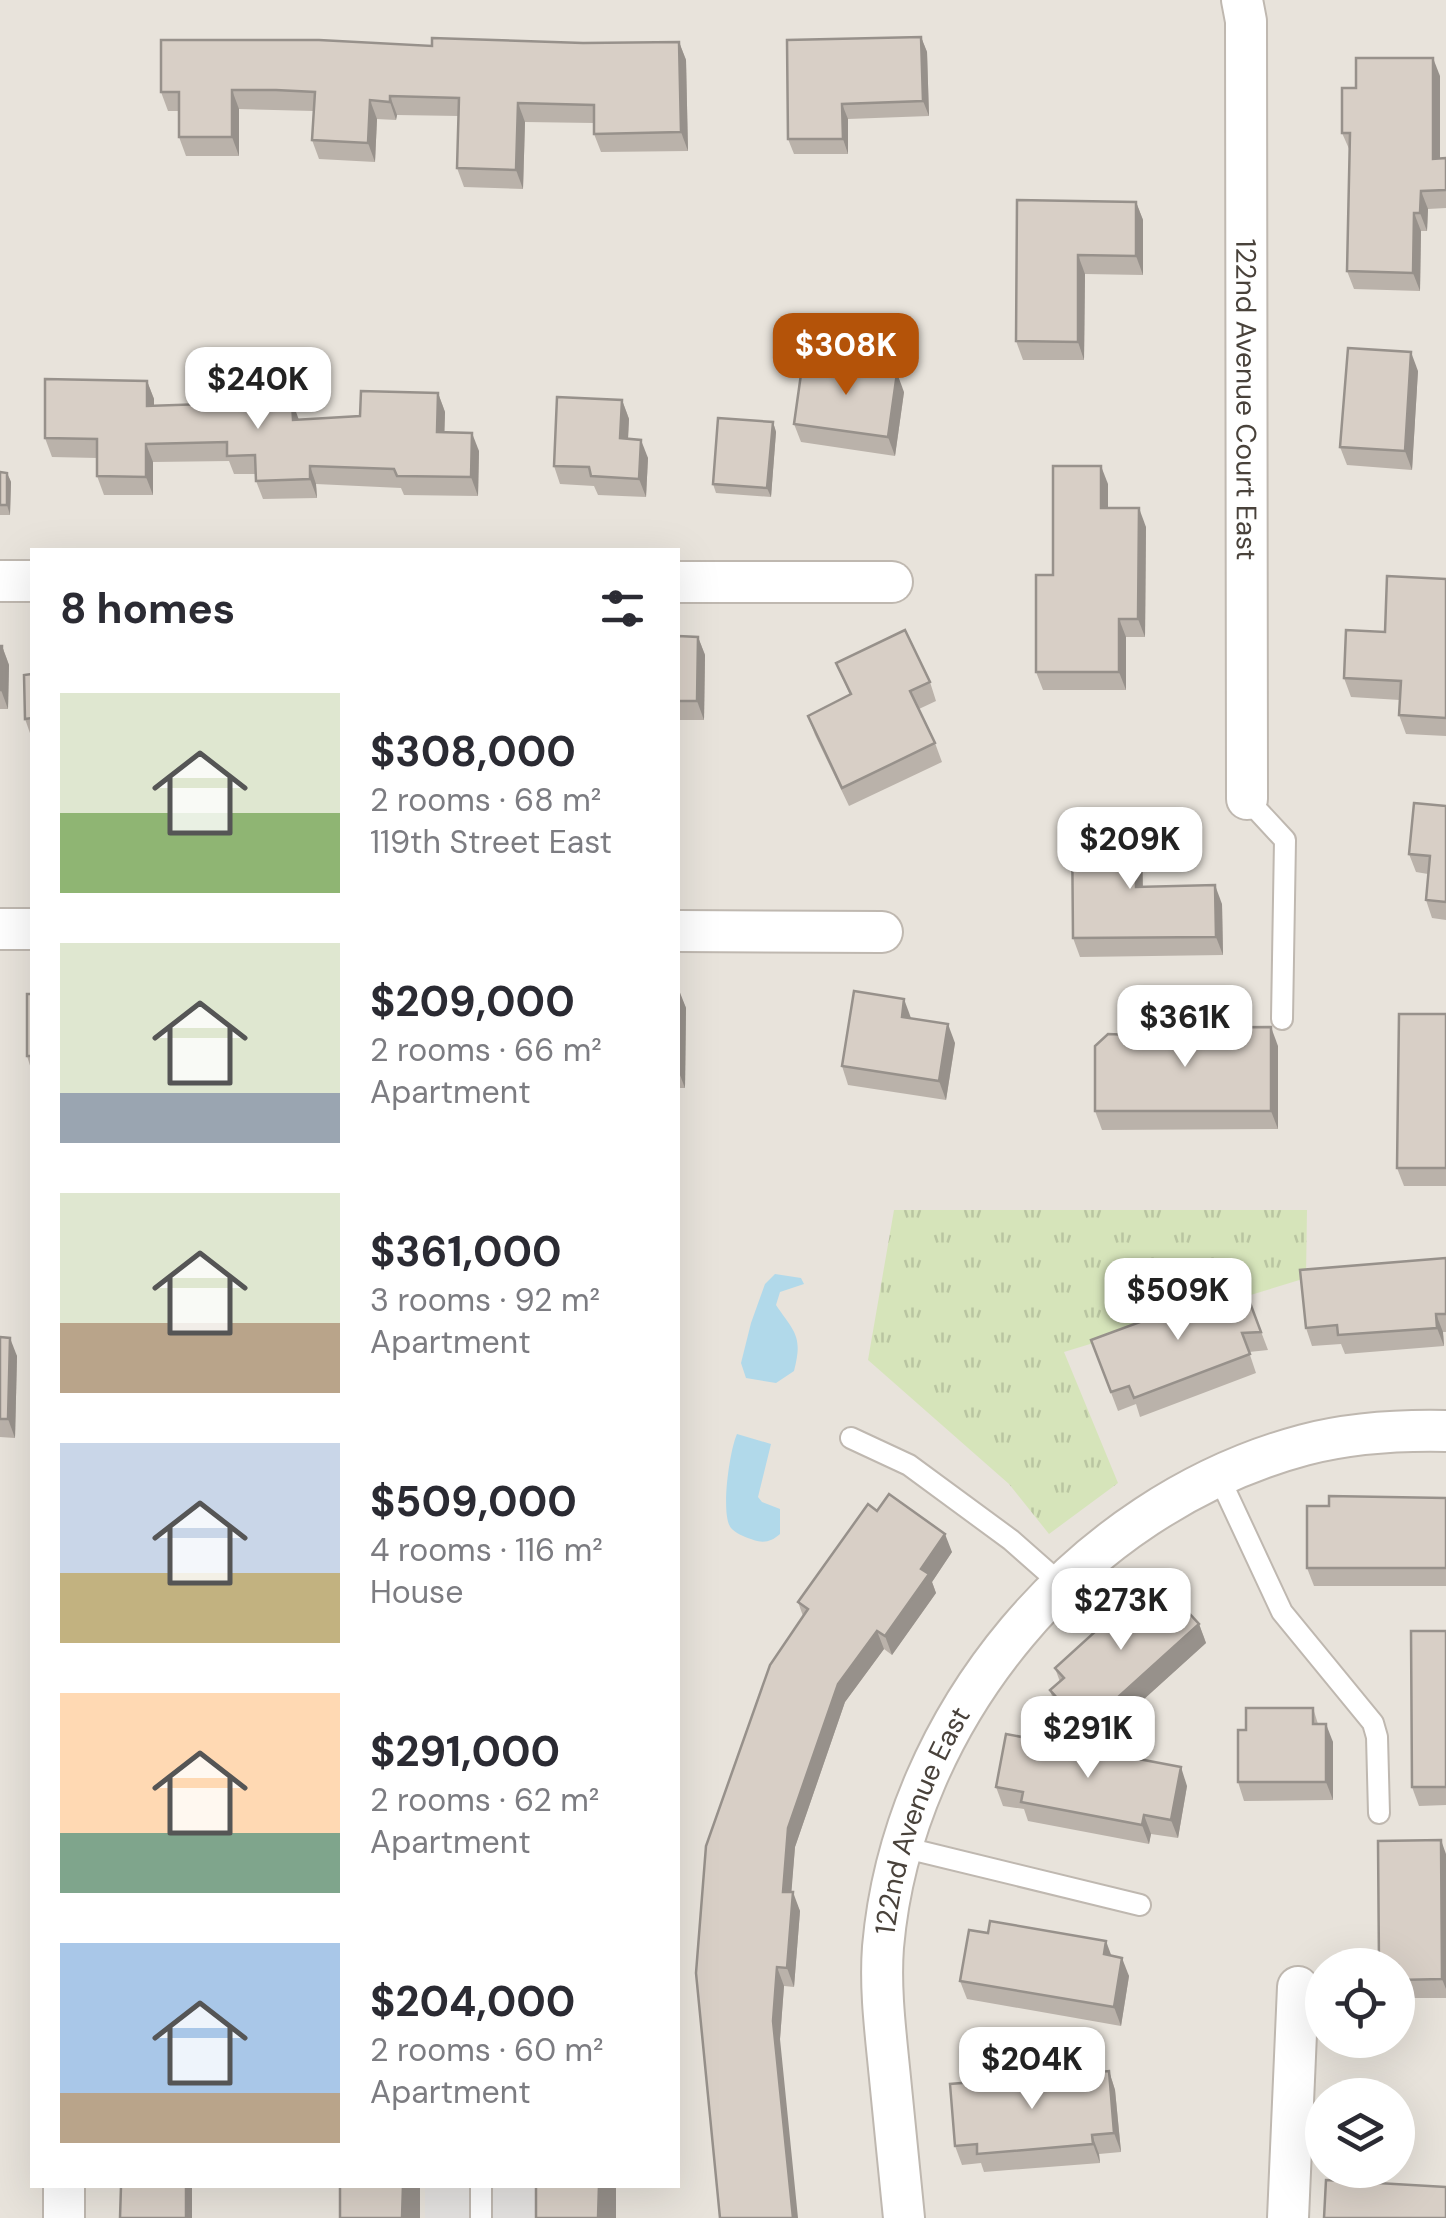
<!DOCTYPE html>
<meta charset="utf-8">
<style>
body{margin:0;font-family:"DM Sans",sans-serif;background:#f2f2f3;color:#2b2b33;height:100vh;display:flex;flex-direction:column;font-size:38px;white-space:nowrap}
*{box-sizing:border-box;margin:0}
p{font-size:32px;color:#7c7c81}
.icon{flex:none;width:55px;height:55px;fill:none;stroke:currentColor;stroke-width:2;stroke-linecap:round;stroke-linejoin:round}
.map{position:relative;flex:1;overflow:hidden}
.side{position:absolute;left:30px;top:548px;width:650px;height:1640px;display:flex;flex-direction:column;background:#fff;border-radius:0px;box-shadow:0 10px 40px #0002}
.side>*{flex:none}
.tools{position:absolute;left:1305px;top:1948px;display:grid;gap:20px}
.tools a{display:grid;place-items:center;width:110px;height:110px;border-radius:50%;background:#fff;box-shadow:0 10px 40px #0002;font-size:50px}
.price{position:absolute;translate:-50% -85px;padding:0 22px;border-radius:20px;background:#fff;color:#222;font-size:32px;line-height:65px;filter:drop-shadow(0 2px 5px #0008)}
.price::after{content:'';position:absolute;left:50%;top:60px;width:30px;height:22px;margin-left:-15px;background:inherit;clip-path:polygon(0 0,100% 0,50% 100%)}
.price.selected{background:#b45309;color:#fff}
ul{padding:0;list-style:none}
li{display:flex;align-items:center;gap:30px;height:250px;padding:0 30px}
li span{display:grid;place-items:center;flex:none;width:280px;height:200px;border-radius:0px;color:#555}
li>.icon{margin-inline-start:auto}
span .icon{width:120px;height:120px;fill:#fffc;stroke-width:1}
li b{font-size:42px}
h2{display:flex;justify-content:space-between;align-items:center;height:120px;padding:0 30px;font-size:42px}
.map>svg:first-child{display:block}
.residential{fill:#e8e3db;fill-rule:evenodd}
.park{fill:url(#park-tufts)}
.parking{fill:#e4e2e0}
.water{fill:#b1d9ea}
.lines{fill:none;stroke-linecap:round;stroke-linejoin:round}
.lane-casing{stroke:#bfb8b0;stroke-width:24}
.street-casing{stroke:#bfb8b0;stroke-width:44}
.lane{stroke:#fff;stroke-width:20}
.street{stroke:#fff;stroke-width:40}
.wall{fill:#bab2aa}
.shaded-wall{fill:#97918b}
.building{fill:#d8cfc6;stroke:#97918b;stroke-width:2.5}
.labels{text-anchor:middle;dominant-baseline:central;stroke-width:8;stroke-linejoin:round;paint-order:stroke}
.street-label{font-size:28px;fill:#49423b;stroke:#fff}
</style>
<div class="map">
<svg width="1446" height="2218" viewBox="0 0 1446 2218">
<defs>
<pattern id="park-tufts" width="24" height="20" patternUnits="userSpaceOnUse" patternTransform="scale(2.5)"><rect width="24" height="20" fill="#d6e4ba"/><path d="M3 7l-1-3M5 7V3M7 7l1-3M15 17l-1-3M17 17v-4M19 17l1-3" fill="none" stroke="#b9c5a1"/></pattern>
</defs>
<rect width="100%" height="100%" fill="#f5f1ed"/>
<path class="residential" d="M0 0H1446V2218H0ZM32 550H678V2185H32ZM1322 1965H1398V2040H1322ZM1322 2095H1398V2170H1322Z"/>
<polygon class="park" points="894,1210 1307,1210 1306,1278 1064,1352 1118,1483 1049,1534 1009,1484 868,1360"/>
<rect class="parking" x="425" y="2185" width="121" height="33"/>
<g class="water">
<path d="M775 1274 801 1278 804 1284 780 1292 776 1305C795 1333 803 1336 794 1371L776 1383 746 1378 741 1363 751 1323 765 1284Z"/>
<path d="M737 1434 771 1444 758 1497 762 1502 780 1509V1534C771 1542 763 1544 751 1539 745 1537 735 1533 731 1528 720 1514 730 1449 737 1434Z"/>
</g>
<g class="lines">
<defs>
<g id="lane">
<polyline points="1247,799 1285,840 1282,1019"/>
<polyline points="851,1438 909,1465 1011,1540 1062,1585"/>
<polyline points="1219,1477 1282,1612 1373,1723 1377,1737 1379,1813"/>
<polyline points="902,1847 1140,1905"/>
<polyline points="481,2218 481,2185"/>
</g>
<g id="street">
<path id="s1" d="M1242 0 1246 21 1247 799"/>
<polyline points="0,581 32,581"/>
<polyline points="678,582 892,582"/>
<polyline points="0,929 32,929"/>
<polyline points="678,931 882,932"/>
<polyline points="64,2185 64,2218"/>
<path id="s2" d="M904 2218C899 2168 894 2118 889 2068 885 2028 880 1987 883 1947 903 1717 1080 1505 1304 1445 1350 1433 1398 1430 1446 1431"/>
<polyline points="1288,2218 1298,1987"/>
</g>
</defs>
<use href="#lane" class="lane-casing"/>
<use href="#street" class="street-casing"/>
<use href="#lane" class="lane"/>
<use href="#street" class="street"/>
</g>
<g class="wall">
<polygon points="921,37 927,52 929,116 848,119 848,154 794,154 788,139"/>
<polygon points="679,42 686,60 688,151 601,152 594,134 594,123 525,122 523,189 464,187 457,168 459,116 397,115 396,120 377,119 375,162 319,159 312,140 314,111 239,109 239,156 186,156 179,137 179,111 168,111 161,92 432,46"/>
<polygon points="1440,76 1440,158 1446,158 1446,208 1428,209 1427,231 1421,231 1420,291 1354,289 1347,271 1350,151 1342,133 1356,88"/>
<polygon points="1017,200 1136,202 1143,220 1143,275 1085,274 1084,360 1023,360 1016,341"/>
<polygon points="1418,371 1412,470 1347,465 1340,447"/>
<polygon points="147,381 154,399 154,405 299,419 360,416 438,393 445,412 444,432 479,451 478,496 404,495 401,488 316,484 317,498 263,499 256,481 256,474 234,474 229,461 153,462 153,495 104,495 97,476 97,458 52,457 45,438"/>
<polygon points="904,392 895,456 801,442 794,424"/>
<polygon points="622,400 629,419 628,439 648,458 646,497 598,495 594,486 560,484 554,466"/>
<polygon points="773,422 776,432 771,497 716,493 713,484"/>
<polygon points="0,472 7,473 11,482 10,515 0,515"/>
<polygon points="1108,484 1108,508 1146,527 1145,637 1126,637 1126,690 1043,690 1036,672 1053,575"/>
<polygon points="1446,579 1446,736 1406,734 1399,715 1400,700 1351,697 1344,678 1385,632"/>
<polygon points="678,636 698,637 705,655 704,720 678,720"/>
<polygon points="0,646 2,646 9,665 8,709 0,709"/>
<polygon points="836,663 930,682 936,701 919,709 935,743 942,762 849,806 815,735 808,716 850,695"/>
<polygon points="32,674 32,736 31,736 25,719"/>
<polygon points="1446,806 1446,920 1432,918 1426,900 1428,874 1416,872 1409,854"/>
<polygon points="1142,842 1143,886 1222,904 1223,955 1080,957 1073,938"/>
<polygon points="678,990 686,1008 685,1088 678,1088"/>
<polygon points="32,994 32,1072 27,1056"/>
<polygon points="1446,1014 1446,1186 1404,1186 1397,1168"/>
<polygon points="911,1019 955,1043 946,1100 848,1085 842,1066"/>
<polygon points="1133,1035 1278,1046 1278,1129 1102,1130 1095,1111"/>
<polygon points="1446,1258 1446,1332 1443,1332 1444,1346 1345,1354 1341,1344 1312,1346 1306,1328"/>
<polygon points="1243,1284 1268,1350 1249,1352 1256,1373 1140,1417 1136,1404 1118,1411 1091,1340"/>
<polygon points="0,1337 17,1356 15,1438 0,1437"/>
<polygon points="1446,1498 1446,1586 1314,1586 1307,1568 1329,1506"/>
<polygon points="877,1511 952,1552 932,1582 936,1593 892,1655 884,1649 845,1702 795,1847 791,1892 800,1911 794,1987 784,1986 780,2039 720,2218 803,1616 798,1602"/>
<polygon points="1199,1624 1206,1643 1091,1747 1056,1709 1050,1690 1060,1682 1055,1668"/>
<polygon points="1446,1631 1446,1805 1419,1806 1412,1787"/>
<polygon points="1313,1708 1318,1724 1333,1742 1333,1800 1244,1801 1238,1782 1246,1730"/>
<polygon points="1187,1786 1178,1838 1151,1834 1149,1844 1028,1821 1024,1809 1003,1806 996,1787"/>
<polygon points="1446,1854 1446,1998 1398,1998 1398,1965"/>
<polygon points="1111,1956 1129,1976 1121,2026 967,1999 960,1981"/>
<polygon points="1109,2071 1115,2090 1121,2152 1099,2154 1100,2163 984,2172 981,2163 962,2165 955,2146"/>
</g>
<g class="shaded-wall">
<polygon points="921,37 927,52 929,116 923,101"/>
<polygon points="679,42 686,60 688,151 681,132"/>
<polygon points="1433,58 1440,76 1440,177 1433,159"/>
<polygon points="232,90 239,109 239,156 232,137"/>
<polygon points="390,96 397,115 396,120 390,102"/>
<polygon points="370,100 377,119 375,162 368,143"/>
<polygon points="518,103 525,122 523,189 516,170"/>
<polygon points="842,104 848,119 848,154 843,139"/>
<polygon points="1421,191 1428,209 1427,231 1420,213"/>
<polygon points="1136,202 1143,220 1143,275 1136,256"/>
<polygon points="1414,213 1421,231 1420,291 1413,273"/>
<polygon points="1078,255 1085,274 1084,360 1078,342"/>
<polygon points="1411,352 1418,371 1412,470 1405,451"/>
<polygon points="897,373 904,392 895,456 888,437"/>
<polygon points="147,381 154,399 154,424 147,406"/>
<polygon points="438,393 445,412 444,451 437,432"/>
<polygon points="622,400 629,419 627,457 620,438"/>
<polygon points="292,401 299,420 293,420"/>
<polygon points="773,422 776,432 771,497 767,488"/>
<polygon points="472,433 479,451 478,496 471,477"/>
<polygon points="641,440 648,458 646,497 639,479"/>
<polygon points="146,444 153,462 153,495 146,477"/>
<polygon points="310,466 316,484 317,498 310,479"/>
<polygon points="1101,466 1108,484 1108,527 1101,508"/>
<polygon points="7,473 11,482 10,515 7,505"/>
<polygon points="1139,508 1146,527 1145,637 1138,619"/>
<polygon points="1119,619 1126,637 1126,690 1119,672"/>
<polygon points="698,637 705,655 704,720 697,701"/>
<polygon points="2,646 9,665 8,709 1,690"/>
<polygon points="1135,823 1142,842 1143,905 1136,887"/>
<polygon points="1215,885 1222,904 1223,955 1216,937"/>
<polygon points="679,990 686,1008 685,1088 678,1070"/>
<polygon points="904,999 911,1018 908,1036 902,1017"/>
<polygon points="948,1024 955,1043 946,1100 939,1081"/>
<polygon points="1271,1027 1278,1046 1278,1129 1271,1111"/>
<polygon points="1436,1314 1443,1332 1444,1346 1437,1328"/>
<polygon points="10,1338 17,1356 15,1438 8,1419"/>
<polygon points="945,1534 952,1552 932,1582 936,1593 892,1655 885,1636 921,1569"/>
<polygon points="1199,1624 1206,1643 1091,1747 1084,1728"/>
<polygon points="877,1631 884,1649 845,1702 795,1847 790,1910 783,1892 788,1828 838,1684"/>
<polygon points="1326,1724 1333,1742 1333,1800 1326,1782"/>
<polygon points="1181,1767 1187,1786 1178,1838 1171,1820"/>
<polygon points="1144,1815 1151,1834 1149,1844 1142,1825"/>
<polygon points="1441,1840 1446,1854 1446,1989 1442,1979"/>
<polygon points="793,1892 800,1911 794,1987 787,1968"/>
<polygon points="1106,1941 1113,1960 1104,1954"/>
<polygon points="1122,1958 1129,1976 1121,2026 1114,2007"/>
<polygon points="777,1967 784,1986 780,2039 798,2218 793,2218 773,2021"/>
<polygon points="1109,2071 1115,2090 1121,2152 1114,2133"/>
<polygon points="1092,2135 1099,2154 1100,2163 1093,2144"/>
<rect x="186" y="2185" width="6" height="33"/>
<polygon points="403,2185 420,2185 420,2218 402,2218"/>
<polygon points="599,2185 616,2185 616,2218 598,2218"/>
</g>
<g class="building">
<polygon points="921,37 923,101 842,104 843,139 788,139 787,40"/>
<polygon points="432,38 583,43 679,42 681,132 594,134 594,105 518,103 516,170 457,168 459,98 390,96 390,102 370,100 368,143 312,140 315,92 276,90 232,90 232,137 179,137 179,92 161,92 161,40 319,40 432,46"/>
<polygon points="1356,58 1433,58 1433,159 1446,158 1446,190 1421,191 1420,213 1414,213 1413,273 1347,271 1350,133 1342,133 1342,88 1356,88"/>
<polygon points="1017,200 1136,202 1136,256 1078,255 1078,342 1016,341"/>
<polygon points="1348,348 1411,352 1405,451 1340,447"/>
<polygon points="803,360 897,373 888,437 794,424"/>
<polygon points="45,379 147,381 147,406 292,401 293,420 360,416 361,391 438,393 437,432 472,433 471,477 397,476 394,469 310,466 310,479 256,481 255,455 227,456 227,442 146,444 146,477 97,476 97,439 45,438"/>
<polygon points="557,397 622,400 620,438 641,440 639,479 591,476 589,467 554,466"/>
<polygon points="718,418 773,422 767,488 713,484"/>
<polygon points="1053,466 1101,466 1101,508 1139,508 1138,619 1119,619 1119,672 1036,672 1036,575 1053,575"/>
<polygon points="0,472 7,473 7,505 0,505"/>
<polygon points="1387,576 1446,579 1446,718 1399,715 1401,681 1344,678 1346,630 1385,632"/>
<polygon points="905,630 930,682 910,691 935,743 842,788 808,716 851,694 836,663"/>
<polygon points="678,636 698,637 697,701 678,701"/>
<polygon points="0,646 2,646 1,690 0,690"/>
<polygon points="32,674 32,718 25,719 24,675"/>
<polygon points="1414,803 1446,806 1446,902 1426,900 1430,856 1409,854"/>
<polygon points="1135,823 1136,887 1215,885 1216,937 1073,938 1072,824"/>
<polygon points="854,991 904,999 902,1017 948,1024 939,1081 842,1066"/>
<rect x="27" y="994" width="5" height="62"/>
<polygon points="1399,1014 1446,1014 1446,1168 1397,1168"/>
<polygon points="1271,1027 1271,1111 1095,1111 1095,1046 1108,1034 1133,1035 1133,1028"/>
<polygon points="1446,1258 1446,1314 1436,1314 1437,1328 1338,1335 1337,1325 1306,1328 1300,1270"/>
<polygon points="1243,1284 1261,1332 1242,1333 1250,1354 1134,1398 1129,1386 1111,1392 1091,1340"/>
<polygon points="0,1337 10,1338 8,1419 0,1419"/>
<polygon points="889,1494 945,1534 921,1569 929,1574 885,1636 877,1631 838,1684 788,1828 783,1892 793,1892 787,1968 777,1967 773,2021 793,2218 720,2218 696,1973 706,1846 770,1665 808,1609 798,1602 868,1504 877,1511"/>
<polygon points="1329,1496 1446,1498 1446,1568 1307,1568 1307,1506 1329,1506"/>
<polygon points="1165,1587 1199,1624 1084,1728 1050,1690 1064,1678 1055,1668 1142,1589 1151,1599"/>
<polygon points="1411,1631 1446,1631 1446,1787 1412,1787"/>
<polygon points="1246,1708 1313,1708 1313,1724 1326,1724 1326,1782 1238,1782 1238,1730 1246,1730"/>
<polygon points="1006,1734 1181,1767 1171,1820 1144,1815 1142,1825 1021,1802 1023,1792 996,1787"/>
<polygon points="1441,1840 1442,1979 1398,1980 1398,1965 1379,1965 1378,1841"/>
<polygon points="990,1921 1106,1941 1104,1954 1122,1958 1114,2007 960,1981 969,1930 988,1933"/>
<polygon points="1109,2071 1114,2133 1092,2135 1093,2144 977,2154 977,2144 955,2146 950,2084"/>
<polygon points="1326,2180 1446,2187 1446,2218 1324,2218"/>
<polygon points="116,2185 186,2185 186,2218 120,2218 121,2186 116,2186"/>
<polygon points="340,2185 403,2185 402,2218 340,2218"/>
<polygon points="536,2185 599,2185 598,2218 536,2218"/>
</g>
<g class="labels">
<g class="street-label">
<text stroke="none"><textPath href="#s1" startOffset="400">122nd Avenue Court East</textPath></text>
<text stroke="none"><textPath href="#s2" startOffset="405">122nd Avenue East</textPath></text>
</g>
</g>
</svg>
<div class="tools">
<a><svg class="icon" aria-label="locate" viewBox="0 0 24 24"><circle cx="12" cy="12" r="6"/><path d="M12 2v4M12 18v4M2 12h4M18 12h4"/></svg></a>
<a><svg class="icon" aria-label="layers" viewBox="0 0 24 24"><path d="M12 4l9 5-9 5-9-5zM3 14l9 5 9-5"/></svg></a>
</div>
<b class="price selected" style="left:846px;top:398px">$308K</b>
<b class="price" style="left:258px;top:432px">$240K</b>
<b class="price" style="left:1130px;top:892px">$209K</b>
<b class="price" style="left:1185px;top:1070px">$361K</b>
<b class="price" style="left:1178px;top:1343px">$509K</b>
<b class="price" style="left:1121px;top:1653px">$273K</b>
<b class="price" style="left:1088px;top:1781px">$291K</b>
<b class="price" style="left:1032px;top:2112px">$204K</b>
<section class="side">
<h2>8 homes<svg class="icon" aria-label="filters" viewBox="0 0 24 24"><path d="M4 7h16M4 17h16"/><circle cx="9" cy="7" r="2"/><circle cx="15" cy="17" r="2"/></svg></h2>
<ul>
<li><span style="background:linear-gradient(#dfe7d0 60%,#8fb573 0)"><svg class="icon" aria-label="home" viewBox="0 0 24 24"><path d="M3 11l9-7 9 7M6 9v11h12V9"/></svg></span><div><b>$308,000</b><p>2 rooms · 68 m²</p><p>119th Street East</p></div></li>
<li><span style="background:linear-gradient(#dfe7d0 75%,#9aa5b1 0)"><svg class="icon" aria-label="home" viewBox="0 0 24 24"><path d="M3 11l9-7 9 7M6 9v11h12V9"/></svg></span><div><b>$209,000</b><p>2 rooms · 66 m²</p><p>Apartment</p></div></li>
<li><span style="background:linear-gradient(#dfe7d0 65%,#b9a48a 0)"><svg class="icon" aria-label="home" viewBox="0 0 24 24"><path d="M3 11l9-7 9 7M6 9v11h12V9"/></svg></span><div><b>$361,000</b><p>3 rooms · 92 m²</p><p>Apartment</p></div></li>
<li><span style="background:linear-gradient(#c9d6e8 65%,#c2b280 0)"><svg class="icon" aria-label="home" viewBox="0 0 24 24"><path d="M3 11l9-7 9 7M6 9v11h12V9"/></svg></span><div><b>$509,000</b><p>4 rooms · 116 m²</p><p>House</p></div></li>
<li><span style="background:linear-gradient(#ffd9b3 70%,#7fa58c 0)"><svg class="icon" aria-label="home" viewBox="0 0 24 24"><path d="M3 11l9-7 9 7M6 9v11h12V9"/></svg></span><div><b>$291,000</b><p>2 rooms · 62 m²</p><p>Apartment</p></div></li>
<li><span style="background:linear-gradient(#a9c7e8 75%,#b9a48a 0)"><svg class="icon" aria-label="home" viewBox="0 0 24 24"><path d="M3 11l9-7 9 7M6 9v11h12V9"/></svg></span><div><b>$204,000</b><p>2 rooms · 60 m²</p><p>Apartment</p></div></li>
</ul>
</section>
</div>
